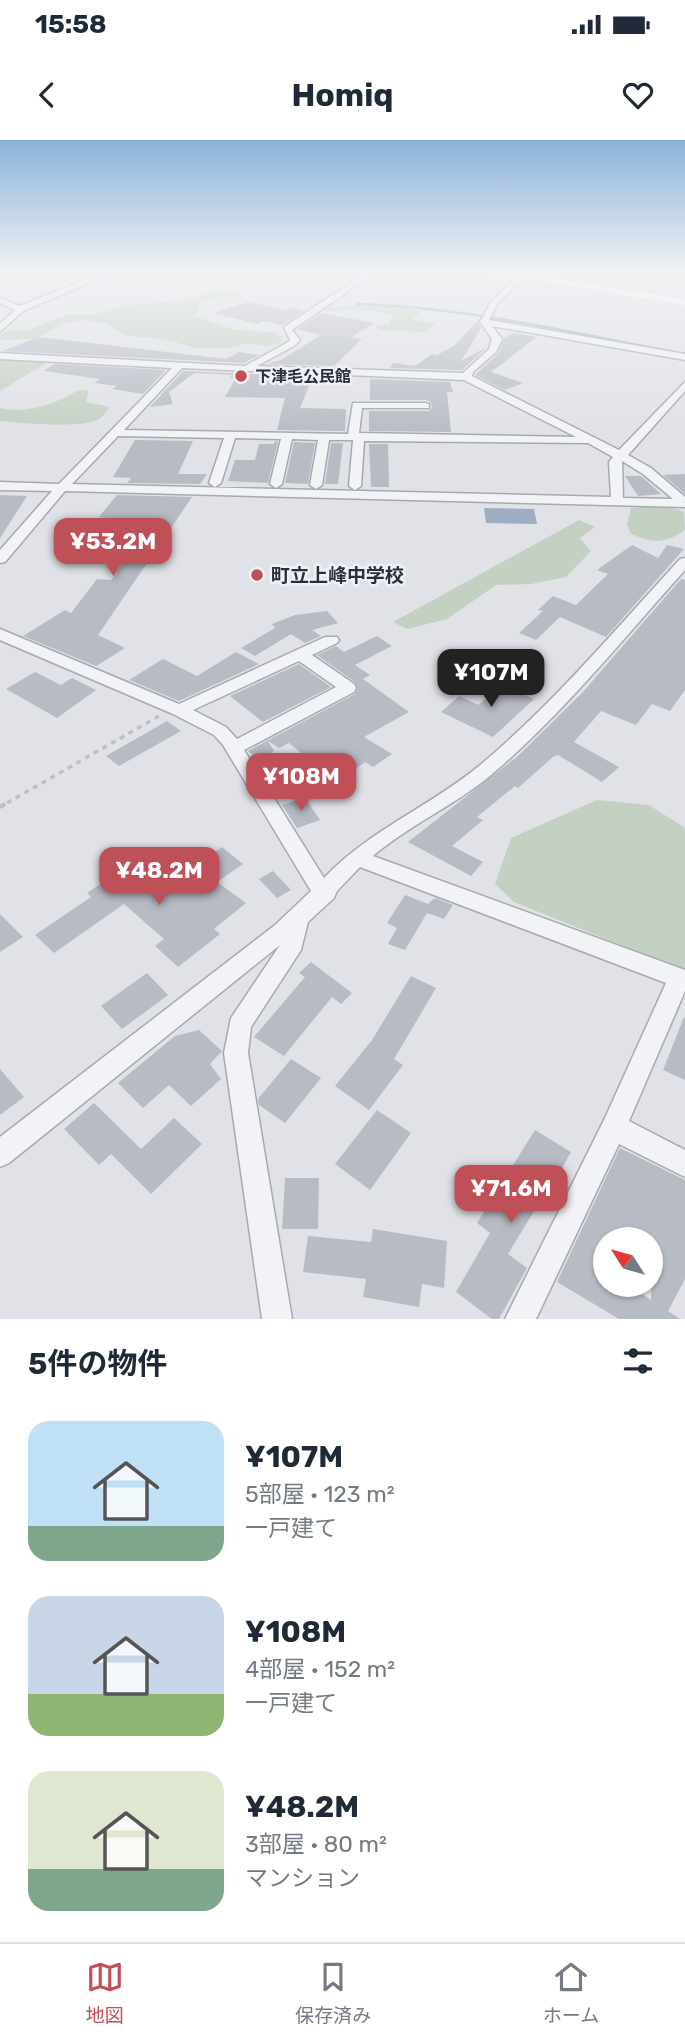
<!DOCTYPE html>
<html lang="ja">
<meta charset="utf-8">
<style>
body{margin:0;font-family:Rubik,"Noto Sans JP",sans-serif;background:#f2f2f3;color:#1f2937;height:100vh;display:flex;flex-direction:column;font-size:26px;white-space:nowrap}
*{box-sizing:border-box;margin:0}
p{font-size:23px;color:#747a83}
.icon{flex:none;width:38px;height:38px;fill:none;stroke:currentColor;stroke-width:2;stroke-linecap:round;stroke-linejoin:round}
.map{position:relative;height:1179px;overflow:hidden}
.drawer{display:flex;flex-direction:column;background:#fff;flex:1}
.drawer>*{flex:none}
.needle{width:46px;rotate:307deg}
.fabs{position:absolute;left:593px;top:1087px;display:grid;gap:14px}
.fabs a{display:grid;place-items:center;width:70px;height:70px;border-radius:50%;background:#fff;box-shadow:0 2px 5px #0004;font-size:35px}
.price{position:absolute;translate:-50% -60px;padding:0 16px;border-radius:14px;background:#c05057;color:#fff;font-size:23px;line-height:46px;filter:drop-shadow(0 2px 4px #0008)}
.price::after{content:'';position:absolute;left:50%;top:42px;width:21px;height:16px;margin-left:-10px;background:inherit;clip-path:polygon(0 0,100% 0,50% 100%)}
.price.selected{background:#222;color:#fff}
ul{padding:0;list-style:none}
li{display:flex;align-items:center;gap:21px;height:175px;padding:0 28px}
li span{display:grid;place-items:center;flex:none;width:196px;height:140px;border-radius:21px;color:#555}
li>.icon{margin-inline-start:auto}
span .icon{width:84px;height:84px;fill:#fffc;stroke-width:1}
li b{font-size:30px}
h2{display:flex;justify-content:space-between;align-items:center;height:84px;padding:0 28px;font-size:30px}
.status{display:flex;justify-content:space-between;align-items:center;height:49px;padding:0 35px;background:#fff;direction:ltr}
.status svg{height:19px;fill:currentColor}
header{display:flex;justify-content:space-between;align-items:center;height:91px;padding:0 28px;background:#fff;font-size:32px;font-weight:700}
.tab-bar{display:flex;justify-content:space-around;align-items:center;height:98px;border-top:2px solid #e0e1e3;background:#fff;font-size:19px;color:#747a83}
.tab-bar a{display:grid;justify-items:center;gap:4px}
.tab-bar .selected{color:#c05057}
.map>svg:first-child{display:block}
.green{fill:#c4d0c2}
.water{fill:#9eadc4}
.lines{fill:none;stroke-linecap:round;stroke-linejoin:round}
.stream{stroke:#9eadc4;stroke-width:2.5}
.building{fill:#b7bbc3;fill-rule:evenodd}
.minor-casing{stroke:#a6a9b1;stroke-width:3}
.path-far1{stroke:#bec0c6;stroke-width:3.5;stroke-dasharray:5 5;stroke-linecap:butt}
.path{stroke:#bec0c6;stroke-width:4.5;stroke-dasharray:6 6;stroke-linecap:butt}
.minor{fill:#f2f3f6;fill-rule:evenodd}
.secondary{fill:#fff;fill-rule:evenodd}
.poi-dot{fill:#c05057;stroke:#eff1f5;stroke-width:2.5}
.labels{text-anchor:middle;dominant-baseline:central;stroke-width:5;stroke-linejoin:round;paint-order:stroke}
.far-poi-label{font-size:16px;font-weight:bold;fill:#2a2f3d;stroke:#eff1f5;text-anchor:start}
.poi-label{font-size:19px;font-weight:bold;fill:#2a2f3d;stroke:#eff1f5;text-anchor:start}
</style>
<div class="status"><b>15:58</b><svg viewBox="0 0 49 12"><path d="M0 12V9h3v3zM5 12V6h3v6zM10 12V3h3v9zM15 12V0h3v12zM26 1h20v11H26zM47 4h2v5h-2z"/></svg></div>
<header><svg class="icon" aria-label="back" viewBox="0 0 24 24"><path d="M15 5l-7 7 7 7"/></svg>Homiq<svg class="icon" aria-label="heart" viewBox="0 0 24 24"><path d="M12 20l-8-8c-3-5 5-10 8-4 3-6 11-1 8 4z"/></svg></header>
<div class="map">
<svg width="685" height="1179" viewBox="0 0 685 1179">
<rect width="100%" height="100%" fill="#e0e2e7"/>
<g class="green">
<polygon points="217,150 244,156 217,157 198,164 200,169 194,176 235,190 275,192 281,197 282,202 269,206 246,204 228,208 197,208 163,199 128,196 107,184 85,180 64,183 36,199 0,200 0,195 7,191 27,190 69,174 93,175 128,165 190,160"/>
<polygon points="357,165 390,166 420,171 413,180 436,184 425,192 380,190 375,187 389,184 393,176 378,171 324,171 329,167"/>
<polygon points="0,219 48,222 0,251"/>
<path d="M79 250 89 251 86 262 110 267C107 270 103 277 99 279 80 289 22 283 0 281V268C29 274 54 264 79 250Z"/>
<path d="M668 366 684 372 685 390C665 404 653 403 631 394L627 384 631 368Z"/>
<polygon points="579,380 595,387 580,398 591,411 566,437 531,444 496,445 447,479 407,489 393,482"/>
<polygon points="597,660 649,665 685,688 685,831 514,762 495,744 511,698"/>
</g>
<polygon class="water" points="484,368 534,369 537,384 486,383"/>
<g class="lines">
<path class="stream" d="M357 164C467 167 577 194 685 214"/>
</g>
<g class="building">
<polygon points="248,162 285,170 291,167 305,170 282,185 264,181 257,184 213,173"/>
<polygon points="321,173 375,183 351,197 362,199 334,226 267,224 281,220 321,195 298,189"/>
<polygon points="477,181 481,188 461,221 487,207 462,230 390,228 393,223 415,226 432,214 437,215 454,206"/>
<polygon points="514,193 537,197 491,232 523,243 505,250 475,235 498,214 504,198"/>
<polygon points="39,197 226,219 239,212 259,215 244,223 3,211"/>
<polygon points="54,224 166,230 143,254 112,249 117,246 95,243 100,239 44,231"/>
<polygon points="183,231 323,237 312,238 300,268 346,269 345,291 277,290 285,258 225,257 235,239 230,238 232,235 194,233 169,252 173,264 150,267"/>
<polygon points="370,239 450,242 453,252 447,252 451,292 369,291 369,271 429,271 432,268 431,262 426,260 370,260"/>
<polygon points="135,300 193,301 178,334 207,334 200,344 127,343 131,338 113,337"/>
<polygon points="275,301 278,302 268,343 228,341 235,320 255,320 259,304 274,304"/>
<polygon points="294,302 315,303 308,344 285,343"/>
<polygon points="331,303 343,303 338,344 325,344"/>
<polygon points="369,304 388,304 389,347 371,347"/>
<polygon points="685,334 685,354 663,335"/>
<polygon points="625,336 641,336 661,354 638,356"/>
<polygon points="0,355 27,356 0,398"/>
<polygon points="117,355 192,357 98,495 125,508 96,526 23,496 65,470 71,473 97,439 111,440 131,412 104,409 126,380 99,377"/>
<polygon points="632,405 658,418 667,405 684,409 606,497 560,477 536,500 519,493 543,471 538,470 553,456 576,465 608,434 597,430"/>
<polygon points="681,439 685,440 685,550 670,571 652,564 636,585 601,571 574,602 619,627 602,642 558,615 553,617 518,648 515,646 477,677 483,680 452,706 483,722 471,736 408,702 518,616 582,553"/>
<polygon points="327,471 338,483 312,490 321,496 305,503 291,494 255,516 241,508 275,488 272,484 295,475"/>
<polygon points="377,496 392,506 355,525 370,535 363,539 409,572 364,597 392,614 373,627 365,622 342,638 334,634 330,637 289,603 279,608 268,601 274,611 258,620 248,611 355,554 358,549 355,542 317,515 336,506 344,512"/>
<polygon points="236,512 259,524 179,561 129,540 163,519 197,536"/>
<polygon points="299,524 331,547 263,582 230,556"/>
<polygon points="35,532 61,545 72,538 96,550 57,578 6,549"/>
<polygon points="508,540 529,549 523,554 534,559 493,597 441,572 459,556 478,565"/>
<polygon points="167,581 181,591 119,626 106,616"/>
<polygon points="305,658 320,680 297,688 282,665"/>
<polygon points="222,707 243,724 217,742 246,763 214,789 220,794 178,827 155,806 164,799 124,764 54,813 35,795 91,757 87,753 133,722 163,747"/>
<polygon points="273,731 291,750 277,758 259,739"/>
<polygon points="405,755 428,764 435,758 453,765 444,779 427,773 405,810 388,804 397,788 387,783"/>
<polygon points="0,774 23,797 0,812"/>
<polygon points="311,822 352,853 341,864 332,857 284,916 254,897 305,837 299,833"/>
<polygon points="147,833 168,855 122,889 101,866"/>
<polygon points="411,836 436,848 394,919 403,925 369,970 335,946 372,900"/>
<polygon points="684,877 685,878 685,940 663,930"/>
<polygon points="199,890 222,911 210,924 221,939 191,966 169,945 143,968 118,943 175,896"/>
<polygon points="291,919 321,938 285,983 259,965 258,959"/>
<polygon points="0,929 24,957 0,975"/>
<polygon points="94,963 141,1009 174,978 202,1004 151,1054 111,1014 99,1025 64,989"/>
<polygon points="377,970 411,993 370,1050 335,1024"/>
<polygon points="535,990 571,1012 542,1065 539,1063 508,1114 527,1128 499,1179 492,1179 456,1152 490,1093 477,1083"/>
<path d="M620 1008 685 1040V1139L668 1171 680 1179H619L557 1142ZM606 1099H651V1160L628 1144H606Z"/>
<polygon points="285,1038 319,1038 318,1089 282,1089"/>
<polygon points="373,1089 447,1101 444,1148 422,1144 419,1167 363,1157 366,1139 303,1132 308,1096 371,1102"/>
</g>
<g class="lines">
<defs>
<g id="minor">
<polygon points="109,130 119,130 23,171 0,192 0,184 15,170 0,163 0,158 20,166"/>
<path d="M370 130H379L292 190 300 200 294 206 257 226 463 233 489 209 492 199 480 182 492 160 525 130H533L498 163 489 180 685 214V220L492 186 502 199 496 212 473 232 472 236 619 310 685 242V251L628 315 651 328 685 357V367L65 351 5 422 0 423V410L52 351 0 350V342L59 344 172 228 0 219V213L245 226 288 202 290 200 284 187ZM182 228 464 240 576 297 359 293 362 268H429V264L425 263H353L348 294 124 290ZM118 296 224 298 209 343 215 347 221 343 235 298 281 299 270 344 276 348 282 344 292 299 318 300 310 345 316 349 322 345 329 300H353L349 346 355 350 361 346 364 301 588 303 613 317 609 322 611 357 72 344ZM622 321 643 334 673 359 623 358Z"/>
<path d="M685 418V430C622 500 563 574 491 635 454 666 409 685 373 716L685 830V851L629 981 685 1010V1037L619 1004 536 1179H505L605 978 666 843 360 727 337 751 334 758 308 782 301 810 251 887 248 913 292 1179H262L224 913 231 878 280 805 9 1023 0 1027V997L275 785 311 751 223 605 214 595 173 574 0 500V489L179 564 325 497H337L339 500 337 503 312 515 354 544 356 548 354 552 244 610 324 738C368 691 429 667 479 626 553 564 615 490 680 419ZM299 521 336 547 237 599 226 587 193 570Z"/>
</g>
</defs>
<use href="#minor" class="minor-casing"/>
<polyline class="path-far1" points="7,663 159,576"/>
<polyline class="path" points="0,667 10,661"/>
<use href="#minor" class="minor"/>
<polygon class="secondary" points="475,130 499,130 685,159 685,165"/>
</g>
<linearGradient id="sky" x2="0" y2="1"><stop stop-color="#8ab1da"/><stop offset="0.44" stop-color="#f1f2f4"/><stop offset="1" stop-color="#f1f2f4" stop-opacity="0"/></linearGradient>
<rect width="685" height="295" fill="url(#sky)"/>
<g class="poi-dot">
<circle cx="241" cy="236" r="7"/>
<circle cx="257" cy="435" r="7"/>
</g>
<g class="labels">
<g class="far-poi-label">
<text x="255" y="236">下津毛公民館</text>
</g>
<g class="poi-label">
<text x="271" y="435">町立上峰中学校</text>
</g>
</g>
</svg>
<div class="fabs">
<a><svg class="needle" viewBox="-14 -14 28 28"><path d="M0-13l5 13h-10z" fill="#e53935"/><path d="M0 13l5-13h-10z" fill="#747a83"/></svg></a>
</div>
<b class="price" style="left:113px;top:438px">¥53.2M</b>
<b class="price selected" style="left:491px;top:569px">¥107M</b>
<b class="price" style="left:301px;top:673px">¥108M</b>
<b class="price" style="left:159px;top:767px">¥48.2M</b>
<b class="price" style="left:511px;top:1085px">¥71.6M</b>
</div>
<section class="drawer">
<h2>5件の物件<svg class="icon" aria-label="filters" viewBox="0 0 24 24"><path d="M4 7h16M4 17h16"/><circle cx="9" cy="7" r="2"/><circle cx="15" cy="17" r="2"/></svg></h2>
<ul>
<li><span style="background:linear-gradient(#bfe0f5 75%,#7fa58c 0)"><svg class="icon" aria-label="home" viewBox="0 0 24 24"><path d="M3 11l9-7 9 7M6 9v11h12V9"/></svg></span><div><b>¥107M</b><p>5部屋 · 123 m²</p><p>一戸建て</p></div></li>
<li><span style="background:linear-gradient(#c9d6e8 70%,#8fb573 0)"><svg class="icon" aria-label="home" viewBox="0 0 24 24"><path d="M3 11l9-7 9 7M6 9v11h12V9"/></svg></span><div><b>¥108M</b><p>4部屋 · 152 m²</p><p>一戸建て</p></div></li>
<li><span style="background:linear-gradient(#dfe7d0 70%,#7fa58c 0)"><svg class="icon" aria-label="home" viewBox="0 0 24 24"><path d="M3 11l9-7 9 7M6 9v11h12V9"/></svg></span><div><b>¥48.2M</b><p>3部屋 · 80 m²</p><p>マンション</p></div></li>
</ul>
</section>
<nav class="tab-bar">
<a class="selected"><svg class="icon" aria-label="map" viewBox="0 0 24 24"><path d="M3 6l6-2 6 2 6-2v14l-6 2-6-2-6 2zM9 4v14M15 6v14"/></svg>地図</a>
<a><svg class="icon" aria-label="saved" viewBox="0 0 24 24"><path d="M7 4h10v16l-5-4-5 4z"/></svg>保存済み</a>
<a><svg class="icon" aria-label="home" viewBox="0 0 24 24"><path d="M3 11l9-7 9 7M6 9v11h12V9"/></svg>ホーム</a>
</nav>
